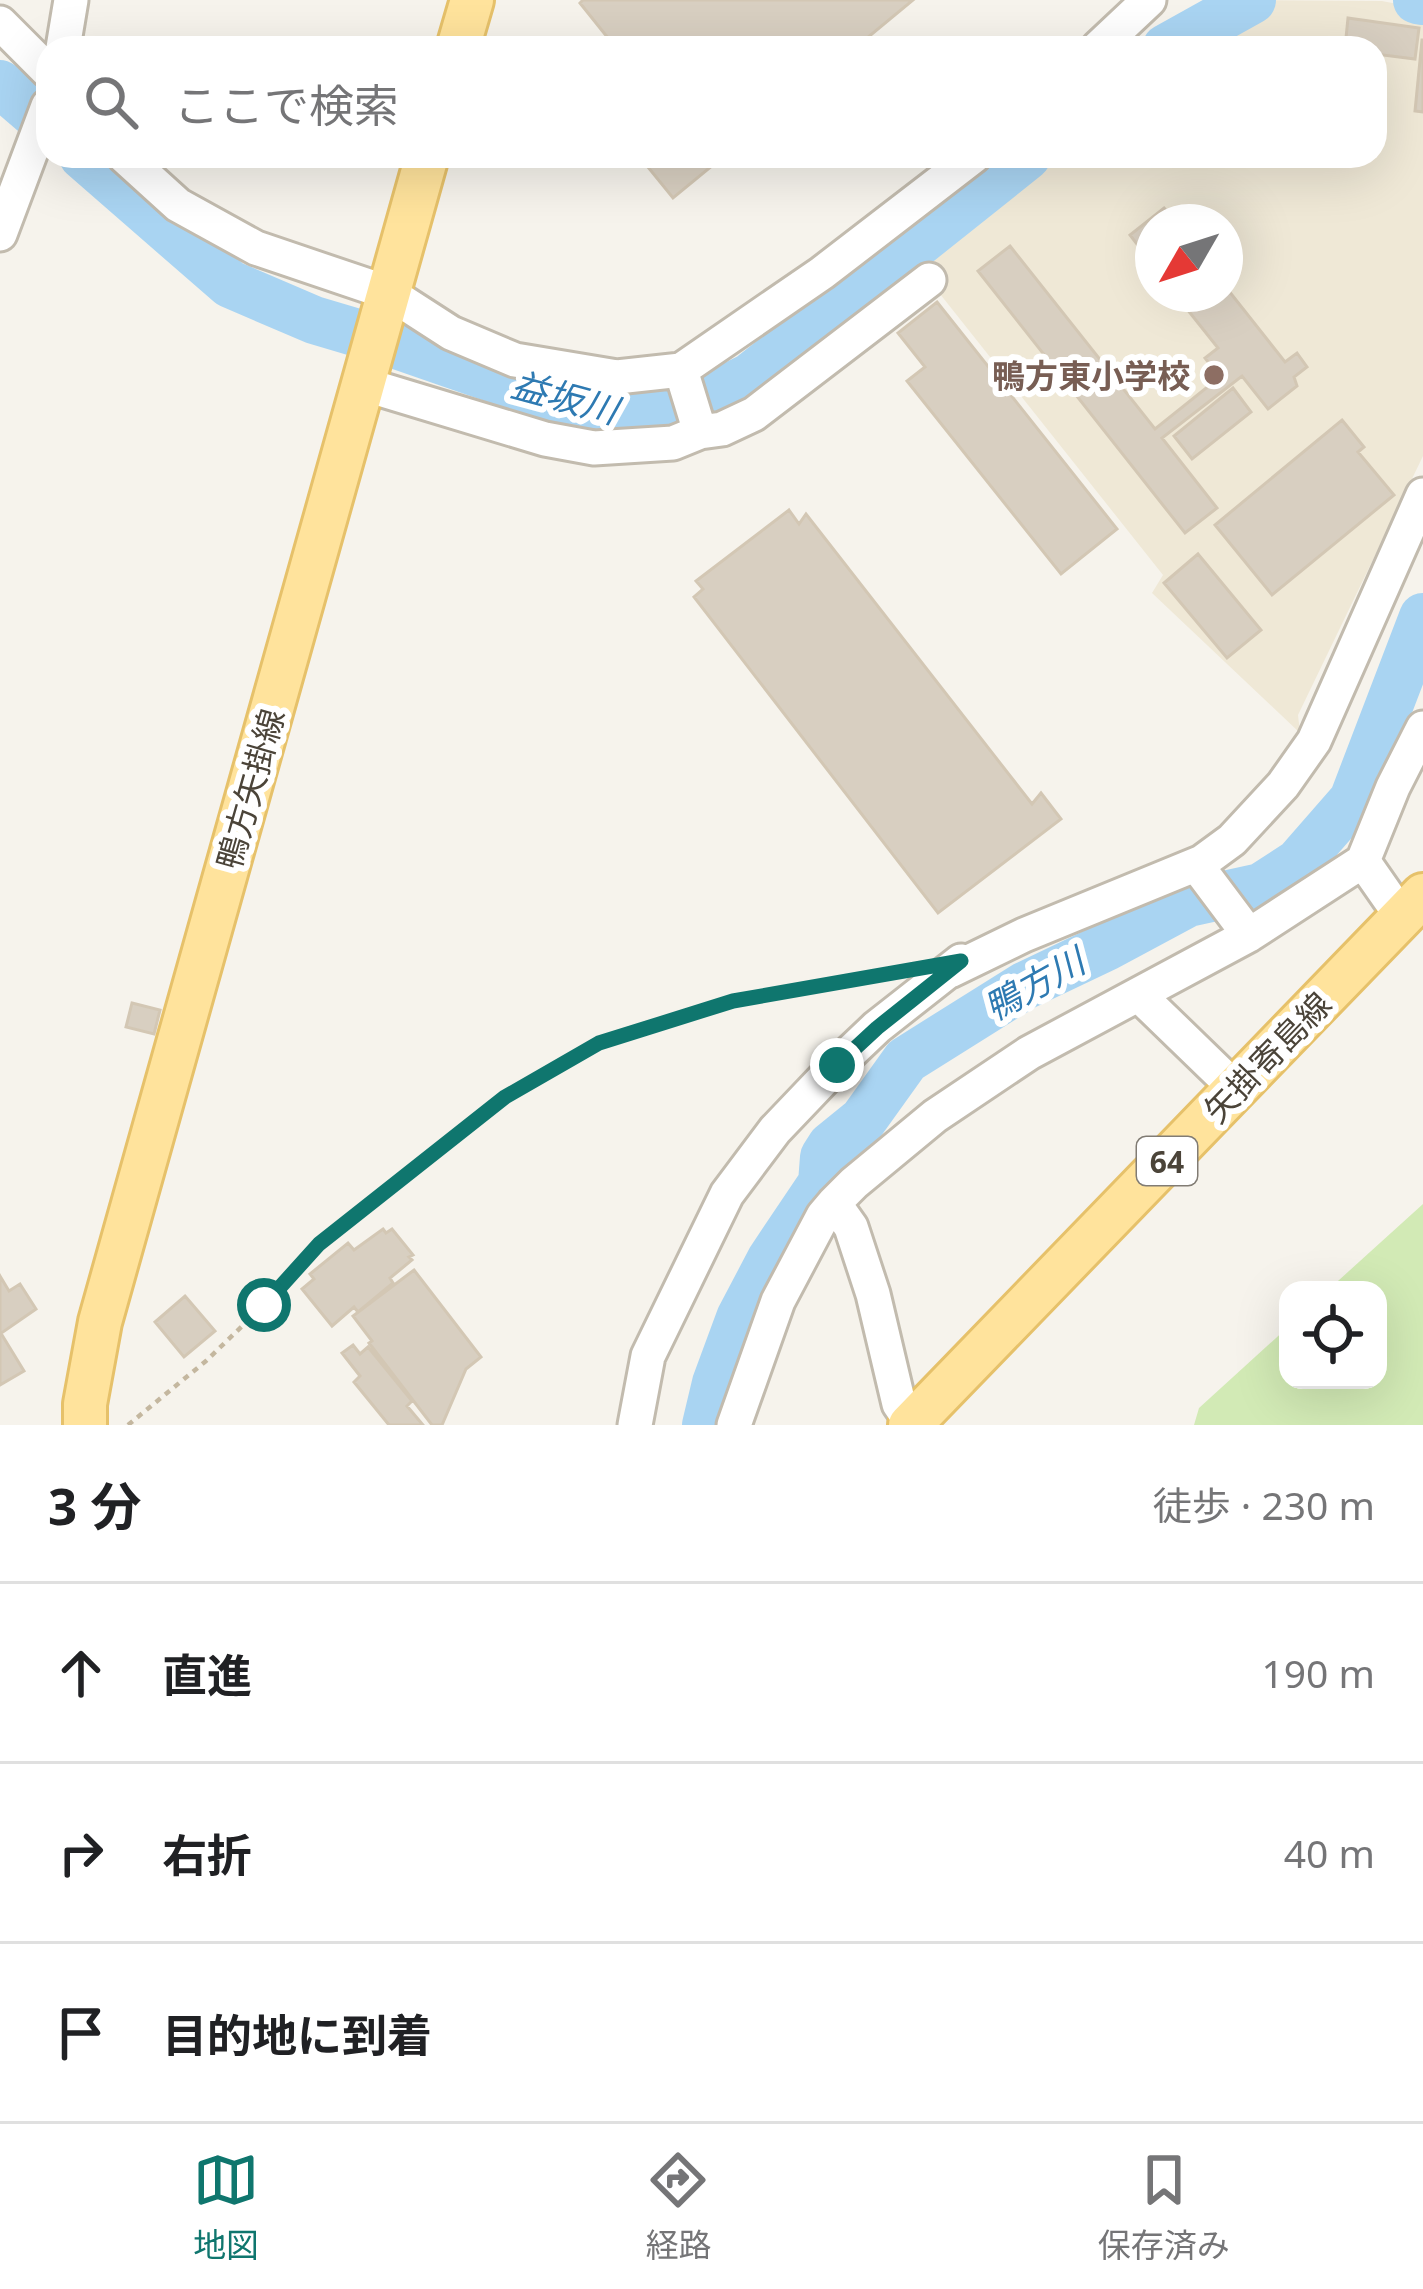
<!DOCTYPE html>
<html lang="ja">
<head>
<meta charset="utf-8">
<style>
  :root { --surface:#fff; --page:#f2f2f2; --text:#202124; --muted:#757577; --line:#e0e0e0; --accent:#0f766e }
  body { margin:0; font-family:"Noto Sans","Noto Sans JP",sans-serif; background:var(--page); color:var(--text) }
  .controls { position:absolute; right:36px; bottom:36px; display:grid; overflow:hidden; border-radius:24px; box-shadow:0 12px 48px #0002 }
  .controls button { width:108px; height:108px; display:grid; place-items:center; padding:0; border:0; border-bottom:3px solid var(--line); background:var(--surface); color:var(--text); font:60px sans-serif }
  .compass { position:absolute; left:1135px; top:204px; width:108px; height:108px; border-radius:50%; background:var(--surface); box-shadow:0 12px 48px #0002; rotate:231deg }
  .stop { position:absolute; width:36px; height:36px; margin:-27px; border:9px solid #0f766e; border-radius:50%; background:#fff }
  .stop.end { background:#0f766e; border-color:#fff; box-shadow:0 3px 12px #0008 }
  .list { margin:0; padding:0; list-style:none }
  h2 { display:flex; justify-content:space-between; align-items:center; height:156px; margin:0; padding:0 48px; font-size:51px }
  h2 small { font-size:39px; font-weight:400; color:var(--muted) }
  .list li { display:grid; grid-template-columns:78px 1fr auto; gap:36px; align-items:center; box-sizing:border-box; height:180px; padding:0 48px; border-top:3px solid var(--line) }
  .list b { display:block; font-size:45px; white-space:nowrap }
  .list em { font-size:39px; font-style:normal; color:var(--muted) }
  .icon { flex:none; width:66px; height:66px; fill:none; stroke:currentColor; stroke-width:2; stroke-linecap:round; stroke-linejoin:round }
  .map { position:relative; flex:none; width:1423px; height:1425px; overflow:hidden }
  .search { position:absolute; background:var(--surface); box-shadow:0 12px 48px #0002; left:36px; right:36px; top:36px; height:132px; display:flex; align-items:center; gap:30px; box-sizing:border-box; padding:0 42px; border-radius:36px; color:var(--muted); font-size:45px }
  .sheet { height:696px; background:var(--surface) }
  nav { display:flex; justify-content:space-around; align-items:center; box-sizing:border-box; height:168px; border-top:3px solid var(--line); background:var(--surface); font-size:33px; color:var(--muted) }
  nav a { display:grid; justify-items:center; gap:6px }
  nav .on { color:var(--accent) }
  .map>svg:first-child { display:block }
  .education { fill:#efe8d6; fill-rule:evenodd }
  .green { fill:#d2eab5 }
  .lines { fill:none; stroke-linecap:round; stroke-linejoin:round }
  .river { stroke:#a9d4f2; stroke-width:48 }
  .building { fill:#d8cfc1; stroke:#d3c7b4; stroke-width:3 }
  .minor-casing { stroke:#c2bbae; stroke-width:39 }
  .major-casing { stroke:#e6c16a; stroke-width:48 }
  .path { stroke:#c4b79f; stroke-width:4.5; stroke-dasharray:6 6; stroke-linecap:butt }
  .minor { stroke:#fff; stroke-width:33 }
  .major { stroke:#ffe39c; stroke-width:42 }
  .route { stroke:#0f766e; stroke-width:15 }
  .education-dot { fill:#8d6e63; stroke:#fff; stroke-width:4.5 }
  .labels { text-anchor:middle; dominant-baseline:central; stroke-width:12; stroke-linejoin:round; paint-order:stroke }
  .shield { fill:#fff; stroke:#817c74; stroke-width:3 }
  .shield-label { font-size:30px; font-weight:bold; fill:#4b4439 }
  .education-label { font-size:33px; font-weight:bold; fill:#785e54; stroke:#fff; text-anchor:end }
  .street-label { font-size:33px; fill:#4b4439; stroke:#fff }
  .water-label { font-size:36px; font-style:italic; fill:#2e7ab2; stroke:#fff }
</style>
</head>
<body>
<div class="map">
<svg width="1423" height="1425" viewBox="0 0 1423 1425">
  <rect width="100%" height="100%" fill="#f6f3ec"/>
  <!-- education -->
  <path class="education" d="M1236,0L1382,1L1423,9V456L1298,715L1300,733L1152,593L1163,575L917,265L1047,156H1375V48H1175ZM1153,222H1225V294H1153Z"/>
  <!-- green -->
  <path class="green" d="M1423,1204V1425H1194L1199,1408L1288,1327V1380H1378V1290H1328Z"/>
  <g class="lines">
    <!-- river -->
    <path class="river" d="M1417,0L1423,1
      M1166,48L1252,0
      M0,84L48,125
      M83,156L230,284L314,320L388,342L572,406L630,416L708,398L750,377L1027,156
      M706,1425L716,1383L740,1318L771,1259L822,1183L824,1157L831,1146L863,1120L906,1060L1024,986L1106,947L1188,903L1261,887L1298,863L1353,800L1423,617"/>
  </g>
  <!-- building -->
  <path class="building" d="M583,0H913L855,48H616L580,3Z
    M1348,18L1419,28L1415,59L1375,54V48H1345Z
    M1422,40H1423V112L1415,111Z
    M639,156H724L673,198Z
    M1164,208L1175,222H1153V265L1130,235Z
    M1010,246L1155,429L1220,377L1205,358L1218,348L1175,294H1225V286L1285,362L1297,353L1307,367L1294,377L1297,386L1268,409L1242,376L1162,438L1217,508L1185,533L978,271Z
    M937,302L1117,529L1061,574L907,381L925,367L898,333Z
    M1233,388L1251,412L1192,459L1174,436Z
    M1342,420L1364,447L1358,452L1394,495L1272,595L1215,525Z
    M789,510L799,524L806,514L1032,804L1041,793L1061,819L938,913L694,597L703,589L696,581Z
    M1198,554L1261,630L1227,658L1164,583Z
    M132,1003L160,1010L154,1034L126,1027Z
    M383,1229L386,1233L392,1229L413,1255L409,1257L412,1260L390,1278L393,1283L358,1312L354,1307L332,1326L302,1289L314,1279L310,1274L348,1243L354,1250Z
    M414,1270L481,1357L466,1369L442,1425H432L369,1343L372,1341L353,1316Z
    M0,1276L9,1291L20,1284L36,1309L0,1334Z
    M185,1296L215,1331L184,1357L155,1322Z
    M2,1335L24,1371L0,1385V1337Z
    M353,1345L360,1354L368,1347L412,1401L407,1406L423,1425H389L354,1382L360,1376L342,1353Z"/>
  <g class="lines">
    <defs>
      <path id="minor" d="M0,23L48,71
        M63,48L71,0
        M1098,48L1149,0
        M124,156L178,205L256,248L389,293L451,333L515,360L617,377L681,370L822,273L974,156
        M0,234L48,106
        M681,370L700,432
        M363,384L545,439L594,448L673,443L700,432L722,429L754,414L929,280
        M1363,861L1402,917
        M1202,862L1204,875L1249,935
        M961,961L950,971L1024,935L1202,862L1232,840L1283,785L1314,741L1423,495
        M1140,996L1236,1089
        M834,1203L851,1227L873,1294L899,1404L912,1423
        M635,1425L648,1356L727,1194L775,1130L837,1065L877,1027L961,961
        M734,1425L778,1301L823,1216L834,1203L854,1183L935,1116L1029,1053L1249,935L1363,861L1393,787L1423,728"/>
      <path id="major" d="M458,48L472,0
        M85,1425V1404L100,1322L427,156
        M910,1425L1423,895"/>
    </defs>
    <!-- minor casing -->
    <use href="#minor" class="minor-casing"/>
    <!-- major casing -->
    <use href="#major" class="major-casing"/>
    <!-- path -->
    <path class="path" d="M128,1425L206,1361L264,1305L319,1244L505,1097L599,1043L733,1001L896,973"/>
    <!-- minor -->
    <use href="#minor" class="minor"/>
    <!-- major -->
    <use href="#major" class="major"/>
  </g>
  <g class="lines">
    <!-- route -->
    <path class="route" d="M264,1305L319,1244L505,1097L599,1043L733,1001L961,961L877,1028L837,1065"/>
  </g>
  <!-- markers -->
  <circle class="education-dot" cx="1214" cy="375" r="12"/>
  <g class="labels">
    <!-- shield labels -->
    <rect class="shield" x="1137" y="1137" width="60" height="48" rx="9"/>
    <g class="shield-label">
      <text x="1167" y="1161">64</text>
    </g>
    <!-- education labels -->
    <g class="education-label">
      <text x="1190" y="375">鴨方東小学校</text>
    </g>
    <!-- street labels -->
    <g class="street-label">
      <text transform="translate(250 789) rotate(-74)">鴨方矢掛線</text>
      <text transform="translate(1267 1057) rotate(-46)">矢掛寄島線</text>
    </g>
    <!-- water labels -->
    <g class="water-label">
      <text transform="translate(565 397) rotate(15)">益坂川</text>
      <text transform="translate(1034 984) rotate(-29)">鴨方川</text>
    </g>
  </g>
</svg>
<div class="controls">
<button><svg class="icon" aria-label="locate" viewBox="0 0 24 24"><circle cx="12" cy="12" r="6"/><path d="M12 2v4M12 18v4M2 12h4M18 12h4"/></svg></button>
</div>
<svg class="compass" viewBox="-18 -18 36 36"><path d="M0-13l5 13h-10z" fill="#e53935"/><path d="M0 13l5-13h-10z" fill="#757577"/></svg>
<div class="stop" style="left:264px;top:1305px"></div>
<div class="stop end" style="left:837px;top:1065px"></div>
<div class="search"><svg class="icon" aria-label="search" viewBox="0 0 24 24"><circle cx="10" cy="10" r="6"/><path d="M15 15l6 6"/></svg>ここで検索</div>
</div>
<section class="sheet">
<h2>3 分<small>徒歩 · 230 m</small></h2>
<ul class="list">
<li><svg class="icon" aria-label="ahead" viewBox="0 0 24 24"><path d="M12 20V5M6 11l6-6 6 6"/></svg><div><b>直進</b></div><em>190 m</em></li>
<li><svg class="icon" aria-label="right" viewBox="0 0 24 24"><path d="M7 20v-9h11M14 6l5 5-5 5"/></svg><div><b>右折</b></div><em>40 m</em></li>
<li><svg class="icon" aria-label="arrive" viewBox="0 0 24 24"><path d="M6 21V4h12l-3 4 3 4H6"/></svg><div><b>目的地に到着</b></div></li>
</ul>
</section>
<nav>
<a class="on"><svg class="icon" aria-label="map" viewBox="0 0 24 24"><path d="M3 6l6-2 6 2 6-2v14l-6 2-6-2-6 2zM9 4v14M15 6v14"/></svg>地図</a>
<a><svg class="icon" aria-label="directions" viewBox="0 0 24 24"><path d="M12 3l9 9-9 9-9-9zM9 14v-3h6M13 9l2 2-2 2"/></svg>経路</a>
<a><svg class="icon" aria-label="saved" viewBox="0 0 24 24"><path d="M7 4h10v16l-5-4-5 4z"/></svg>保存済み</a>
</nav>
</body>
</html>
